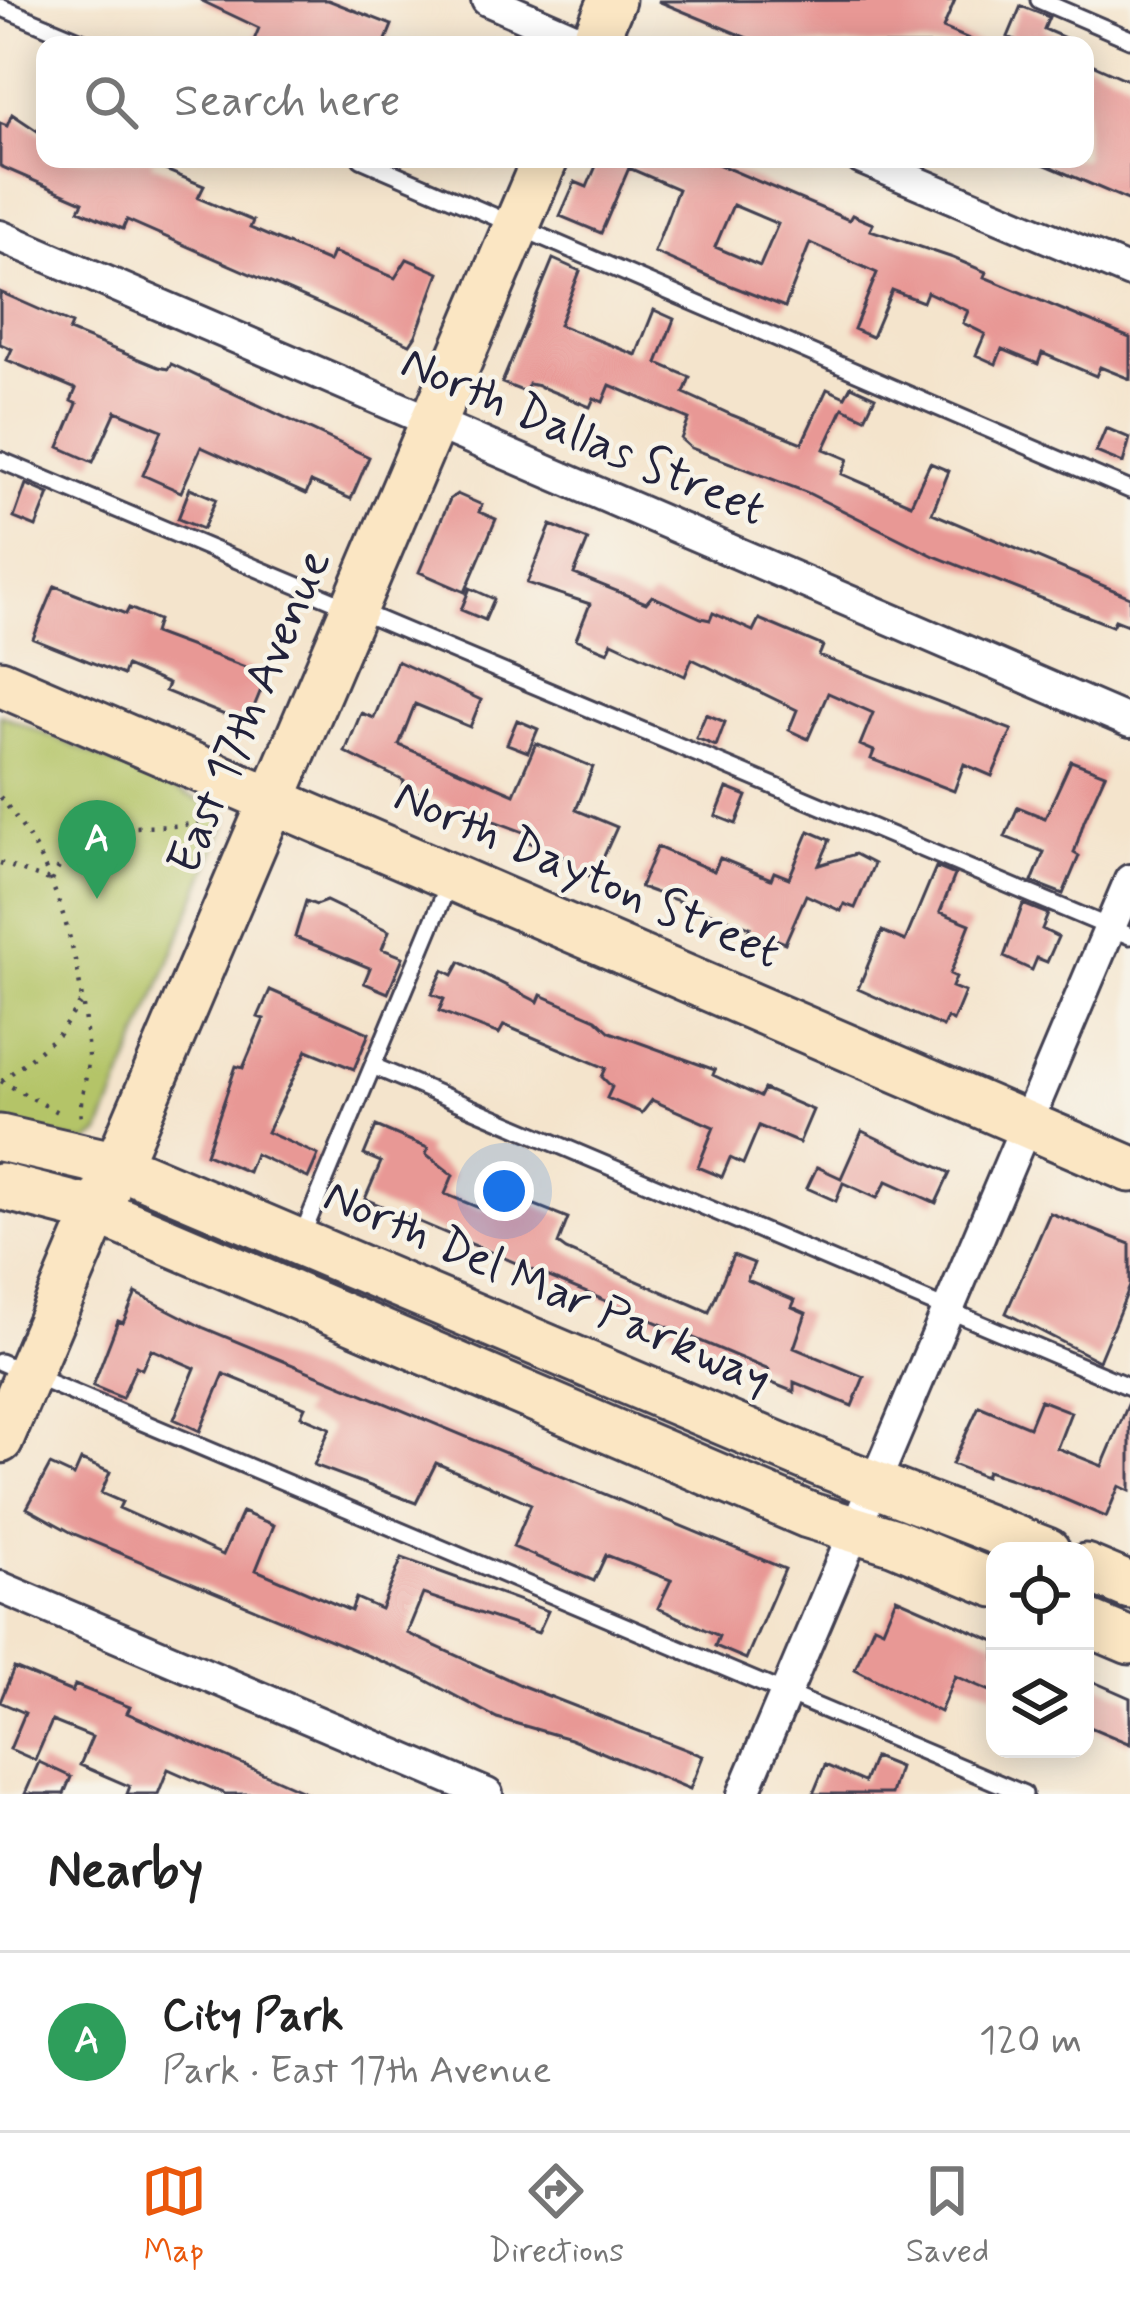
<!DOCTYPE html>
<html lang="en">
<head>
<meta charset="utf-8">
<style>
  :root { --surface:#fff; --page:#f2f2f2; --text:#222; --muted:#767676; --line:#e0e0e0; --accent:#ea580c }
  body { margin:0; font-family:Mynerve,sans-serif; background:var(--page); color:var(--text) }
  .controls { position:absolute; right:36px; bottom:36px; display:grid; overflow:hidden; border-radius:24px; box-shadow:0 6px 30px #0003 }
  .controls button { width:108px; height:108px; display:grid; place-items:center; padding:0; border:0; border-bottom:3px solid var(--line); background:var(--surface); color:var(--text); font:60px sans-serif }
  .you { position:absolute; left:504px; top:1191px; width:42px; height:42px; margin:-30px; border:9px solid #fff; border-radius:50%; background:#1a73e8; box-shadow:0 0 0 18px #1a73e833 }
  .badge { display:grid; place-items:center; width:78px; height:78px; border-radius:50%; background:var(--accent); color:#fff; font-size:39px; font-weight:700 }
  .pin { position:absolute; translate:-50% -99px; filter:drop-shadow(0 3px 6px #0008) }
  .pin::after { content:''; position:absolute; top:63px; width:42px; height:36px; background:inherit; clip-path:polygon(0 0,100% 0,50% 100%) }
  .list { margin:0; padding:0; list-style:none }
  h2 { display:flex; justify-content:space-between; align-items:center; height:156px; margin:0; padding:0 48px; font-size:51px }
  h2 small { font-size:39px; font-weight:400; color:var(--muted) }
  .list li { display:grid; grid-template-columns:78px 1fr auto; gap:36px; align-items:center; box-sizing:border-box; height:180px; padding:0 48px; border-top:3px solid var(--line) }
  .list b { display:block; font-size:45px; white-space:nowrap }
  .list p { margin:0; font-size:39px; white-space:nowrap; color:var(--muted) }
  .list em { font-size:39px; font-style:normal; color:var(--muted) }
  .icon { flex:none; width:66px; height:66px; fill:none; stroke:currentColor; stroke-width:2; stroke-linecap:round; stroke-linejoin:round }
  .map { position:relative; flex:none; width:1130px; height:1794px; overflow:hidden }
  .search { position:absolute; background:var(--surface); box-shadow:0 6px 30px #0003; left:36px; right:36px; top:36px; height:132px; display:flex; align-items:center; gap:30px; box-sizing:border-box; padding:0 42px; border-radius:24px; color:var(--muted); font-size:45px }
  .sheet { height:336px; background:var(--surface) }
  nav { display:flex; justify-content:space-around; align-items:center; box-sizing:border-box; height:168px; border-top:3px solid var(--line); background:var(--surface); font-size:33px; color:var(--muted) }
  nav a { display:grid; justify-items:center; gap:6px }
  nav .on { color:var(--accent) }
  .map>svg:first-child { display:block }
  .green { fill:#b4c467; stroke:#6b7351; stroke-width:3 }
  .building { fill:#e89895; fill-rule:evenodd }
  .lines { fill:none; stroke-linecap:round; stroke-linejoin:round }
  .lane-casing { stroke:#423f51; stroke-width:21 }
  .street-casing { stroke:#423f51; stroke-width:36 }
  .secondary-casing { stroke:#423f51; stroke-width:51 }
  .path { stroke:#423f51; stroke-width:4.5; stroke-dasharray:3 9; stroke-linecap:butt }
  .lane { stroke:#fff; stroke-width:15 }
  .street { stroke:#fff; stroke-width:30 }
  .secondary { stroke:#fbe6c3; stroke-width:45 }
  .labels { text-anchor:middle; dominant-baseline:central; stroke-width:9; stroke-linejoin:round; paint-order:stroke }
  .street-label { font-size:48px; fill:#22223b; stroke:#f7f3e8 }
</style>
</head>
<body>
<div class="map">
<svg width="1130" height="1794" viewBox="0 0 1130 1794">
  <rect width="100%" height="100%" fill="#f7f3e8"/>
  <filter id="ink" filterUnits="userSpaceOnUse"><feTurbulence type="fractalNoise" baseFrequency=".00833" numOctaves="2"/><feDisplacementMap in="SourceGraphic" scale="24" xChannelSelector="R" yChannelSelector="G"/><feConvolveMatrix kernelMatrix="1 2 1 2 8 2 1 2 1" color-interpolation-filters="sRGB"/></filter>
  <filter id="wash" filterUnits="userSpaceOnUse"><feTurbulence type="fractalNoise" baseFrequency=".004" numOctaves="4" result="noise"/><feDisplacementMap in="SourceGraphic" scale="48" xChannelSelector="R" yChannelSelector="G"/><feGaussianBlur stdDeviation="2.7" result="paint"/><feColorMatrix in="noise" values="0 0 0 0 0 0 0 0 0 0 0 0 0 0 0 0 0 1.4 0 .05"/><feComposite in="paint" operator="in"/></filter>
  <g filter="url(#wash)">
    <rect width="100%" height="100%" fill="#f4e4cc"/>
    <!-- green -->
    <path class="green" d="M0,714L224,811L228,818L100,1133L87,1143L0,1129Z"/>
    <g id="blocks">
      <!-- building -->
      <path class="building" d="M200,0H328L392,25L384,45H252L259,28Z
        M955,0L943,28L983,45H764L658,1Z
        M1021,6L1049,17L1044,29L1081,45H1027L1008,37Z
        M1085,61L1130,81V201L1032,159H1085Z
        M12,114L45,136V159H154L151,164L204,186L198,198L253,221L250,228L329,262L333,252L395,278L407,259L439,273L416,335L410,344L127,220L123,229L79,210L83,202L0,166V123L7,126Z
        M599,159H706L849,220L852,215L873,224L870,230L953,258L986,272L984,277L1130,338V379L1100,367L1096,376L1042,353L1038,364L1002,349L996,364L976,355L985,334L963,323L968,311L927,292L923,302L892,290L872,337L854,329L877,273L810,243L785,307L724,283L654,252L678,189L629,168L601,233L560,216L575,182L587,187ZM733,205L778,224L760,266L715,247Z
        M553,259L580,271L559,325L636,355L654,310L674,319L657,363L690,377L684,393L732,415L802,443L827,389L845,397L851,386L875,397L865,418L843,408L824,449L848,459L842,474L911,504L930,463L949,471L932,513L1130,597V626L1115,620L1112,626L934,556L806,492L691,448L681,439L689,419L610,385L603,402L594,398L590,407L539,386L529,384L525,392L502,383Z
        M0,292L72,324L69,331L158,367L168,369L171,364L369,457L351,499L311,482L306,494L201,447L181,492L143,475L162,430L116,411L93,462L59,447L77,404L71,401L76,389L7,360L12,349L0,344Z
        M1106,428L1130,438L1123,463L1096,452Z
        M26,484L49,494L36,527L14,518Z
        M190,488L216,499L203,529L178,519Z
        M457,494L482,505L479,512L496,519L465,592L419,572L450,499Z
        M551,525L588,540L574,574L646,603L652,596L701,618L710,620L713,613L753,631L759,619L823,646L819,656L1012,730L992,776L964,764L954,791L871,759L874,751L860,745L873,713L828,693L808,739L789,730L797,710L692,659L685,676L612,642L608,652L576,639L590,604L527,583Z
        M55,586L126,614L129,608L158,620L154,633L267,675L247,724L165,691L168,684L126,666L123,675L33,639Z
        M470,588L494,599L485,620L461,610Z
        M397,661L481,700L470,727L415,704L399,745L514,794L536,743L593,767L576,810L617,827L594,878L568,867L571,860L526,841L529,834L403,787L404,781L345,752L361,713L374,718Z
        M706,714L725,722L716,746L696,738Z
        M517,720L538,729L528,752L507,744Z
        M1071,761L1105,774L1084,821L1074,853L1079,856L1063,894L1032,882L1044,852L1005,837L1018,807L1045,818Z
        M727,788L747,796L736,824L716,816Z
        M809,831L830,840L819,865L855,854L874,864L855,908L844,904L841,911L806,895L785,943L773,938L770,946L746,936L750,927L640,887L657,847L714,871L720,858L771,879L774,872L789,878Z
        M936,867L955,875L940,912L970,924L950,974L956,977L952,987L965,992L953,1021L947,1018L943,1027L858,989L882,931L905,941Z
        M306,901L316,905L326,901L389,931L382,949L403,957L388,993L364,983L370,968L295,937Z
        M1023,904L1048,914L1042,929L1058,937L1047,962L1037,958L1032,970L1004,957Z
        M460,962L538,1002L541,995L596,1019L610,1032L715,1070L713,1075L760,1097L764,1089L813,1110L799,1143L759,1126L743,1164L730,1158L722,1177L698,1167L714,1127L652,1100L642,1113L607,1098L612,1087L602,1077L606,1068L504,1025L499,1034L439,1011L444,999L432,994L443,970L453,975Z
        M270,990L369,1033L354,1069L307,1050L267,1132L318,1155L308,1178L255,1154L248,1172L206,1154L236,1066L243,1068L264,1019L258,1017Z
        M376,1126L428,1148L426,1154L453,1175L445,1194L484,1210L486,1204L524,1217L530,1203L568,1218L558,1244L566,1250L709,1312L733,1255L754,1263L747,1280L795,1300L792,1307L806,1313L794,1348L864,1377L852,1406L794,1382V1392L767,1381L769,1370L365,1199L381,1162L364,1155Z
        M862,1131L950,1173L936,1203L887,1181L877,1198L843,1183L836,1201L807,1188L817,1167L841,1178Z
        M1050,1213L1130,1244V1286L1099,1361L1006,1313Z
        M136,1293L204,1328L785,1569L746,1659L715,1646L719,1636L658,1608L671,1580L606,1555L594,1581L513,1547L531,1504L516,1497L436,1463L416,1503L314,1465L330,1428L301,1416L305,1407L224,1374L200,1431L174,1419L195,1368L151,1349L142,1369L136,1366L122,1398L93,1386L118,1321L123,1323Z
        M1040,1400L1071,1412L1057,1448L1102,1466L1130,1400V1491L1119,1486L1106,1517L1038,1488L987,1471L985,1477L952,1464L979,1406L1029,1427Z
        M81,1460L110,1472L101,1493L122,1502L119,1508L223,1555L242,1512L274,1525L256,1570L351,1611L356,1598L381,1609L402,1558L548,1611L538,1633L423,1594L407,1633L523,1686L703,1756L690,1789L570,1739L497,1718L420,1677L74,1534L27,1508L50,1465L74,1476Z
        M896,1598L995,1641V1693L955,1676L940,1712L855,1669L874,1625L883,1629Z
        M14,1668L72,1692L75,1685L130,1707L127,1713L310,1794H225L168,1769L158,1794H126L129,1786L80,1765L92,1737L52,1721L35,1760L10,1749L25,1713L0,1702Z
        M1085,1678L1130,1698V1744L1085,1725Z
        M874,1757L899,1767L891,1794H813L825,1765L864,1782Z
        M39,1762L71,1777L64,1794H25Z"/>
    </g>
  </g>
  <g filter="url(#ink)">
    <use href="#blocks" fill-opacity="0" stroke="#423f51" stroke-width="3"/>
    <g class="lines">
      <defs>
        <path id="lane" d="M1039,0L1130,39
          M0,7L91,45
          M361,159L1130,490
          M0,460L1130,936
          M375,1067L1130,1387
          M301,1238L449,883
          M0,1362L1024,1794"/>
        <path id="street" d="M487,0L590,45
          M862,159L1130,272
          M0,236L1130,722
          M0,1587L487,1794
          M743,1794L1130,880"/>
        <path id="secondary" d="M593,45L612,0
          M0,683L1130,1169
          M0,1138L117,1165L825,1465L1047,1551
          M0,1186L97,1211L808,1515L895,1542L995,1584
          M0,1440L545,159
          M1085,1567L1130,1586
          M1085,1622L1130,1641"/>
      </defs>
      <!-- lane casing -->
      <use href="#lane" class="lane-casing"/>
      <!-- street casing -->
      <use href="#street" class="street-casing"/>
      <!-- secondary casing -->
      <use href="#secondary" class="secondary-casing"/>
      <!-- path -->
      <path class="path" d="M0,797C61,870 81,962 88,1055C89,1076 78,1098 81,1119
        M0,863L52,881
        M52,881C89,798 148,843 216,817
        M1,1081L59,1113
        M2,1081L59,1034L83,999"/>
      <!-- lane -->
      <use href="#lane" class="lane"/>
      <!-- street -->
      <use href="#street" class="street"/>
      <!-- secondary -->
      <use href="#secondary" class="secondary"/>
    </g>
  </g>
  <g class="labels">
    <!-- street labels -->
    <g class="street-label">
      <text transform="translate(583 437) rotate(23)">North Dallas Street</text>
      <text transform="translate(250 712) rotate(-67)">East 17th Avenue</text>
      <text transform="translate(587 875) rotate(23)">North Dayton Street</text>
      <text transform="translate(547 1288) rotate(23)">North Del Mar Parkway</text>
    </g>
  </g>
</svg>
<div class="controls">
<button><svg class="icon" aria-label="locate" viewBox="0 0 24 24"><circle cx="12" cy="12" r="6"/><path d="M12 2v4M12 18v4M2 12h4M18 12h4"/></svg></button>
<button><svg class="icon" aria-label="layers" viewBox="0 0 24 24"><path d="M12 4l9 5-9 5-9-5zM3 14l9 5 9-5"/></svg></button>
</div>
<div class="you"></div>
<div class="pin badge" style="left:97px;top:899px;background:#2e9e5b">A</div>
<div class="search"><svg class="icon" aria-label="search" viewBox="0 0 24 24"><circle cx="10" cy="10" r="6"/><path d="M15 15l6 6"/></svg>Search here</div>
</div>
<section class="sheet">
<h2>Nearby<small></small></h2>
<ul class="list">
<li><span class="badge" style="background:#2e9e5b">A</span><div><b>City Park</b><p>Park · East 17th Avenue</p></div><em>120 m</em></li>
</ul>
</section>
<nav>
<a class="on"><svg class="icon" aria-label="map" viewBox="0 0 24 24"><path d="M3 6l6-2 6 2 6-2v14l-6 2-6-2-6 2zM9 4v14M15 6v14"/></svg>Map</a>
<a><svg class="icon" aria-label="directions" viewBox="0 0 24 24"><path d="M12 3l9 9-9 9-9-9zM9 14v-3h6M13 9l2 2-2 2"/></svg>Directions</a>
<a><svg class="icon" aria-label="saved" viewBox="0 0 24 24"><path d="M7 4h10v16l-5-4-5 4z"/></svg>Saved</a>
</nav>
</body>
</html>
